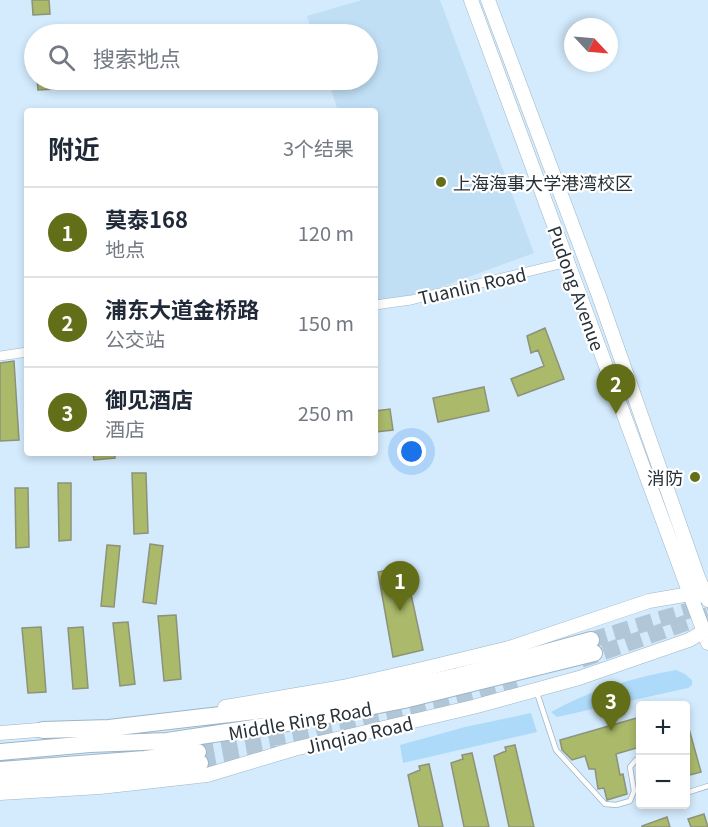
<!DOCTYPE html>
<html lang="zh">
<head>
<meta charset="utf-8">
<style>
  :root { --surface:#fff; --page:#f2f2f3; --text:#1f2937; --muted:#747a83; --line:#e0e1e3; --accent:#626f18 }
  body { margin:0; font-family:Georgia,"Noto Sans SC",serif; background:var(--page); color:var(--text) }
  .controls { position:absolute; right:18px; bottom:18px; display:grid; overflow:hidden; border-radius:6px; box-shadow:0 3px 9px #0003 }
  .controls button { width:54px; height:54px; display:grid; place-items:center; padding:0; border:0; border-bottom:2px solid var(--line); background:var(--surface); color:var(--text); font:30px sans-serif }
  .compass { position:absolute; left:564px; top:18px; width:54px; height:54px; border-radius:50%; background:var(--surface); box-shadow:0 3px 9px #0003; rotate:116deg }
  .you { position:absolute; left:412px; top:452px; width:21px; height:21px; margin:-15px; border:4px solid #fff; border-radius:50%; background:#1a73e8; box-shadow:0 0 0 9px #1a73e833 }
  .badge { display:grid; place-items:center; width:39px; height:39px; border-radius:50%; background:var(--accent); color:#fff; font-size:20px; font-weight:700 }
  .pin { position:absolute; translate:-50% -50px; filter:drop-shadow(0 2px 3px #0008) }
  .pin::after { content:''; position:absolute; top:32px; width:21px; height:18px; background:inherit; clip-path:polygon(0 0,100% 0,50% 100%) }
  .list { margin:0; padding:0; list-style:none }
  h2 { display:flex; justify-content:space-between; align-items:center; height:78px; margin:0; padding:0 24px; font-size:26px }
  h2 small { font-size:20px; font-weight:400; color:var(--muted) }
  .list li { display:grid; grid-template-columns:39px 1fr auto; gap:18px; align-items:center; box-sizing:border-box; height:90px; padding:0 24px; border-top:2px solid var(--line) }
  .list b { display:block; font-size:22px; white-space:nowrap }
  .list p { margin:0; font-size:20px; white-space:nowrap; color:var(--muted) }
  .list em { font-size:20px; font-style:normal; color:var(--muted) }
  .icon { flex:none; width:33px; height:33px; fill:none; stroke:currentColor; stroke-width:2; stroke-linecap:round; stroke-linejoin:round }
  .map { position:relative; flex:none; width:708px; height:827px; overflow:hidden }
  .search { position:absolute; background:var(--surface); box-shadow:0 3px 9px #0003; left:24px; top:24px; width:354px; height:66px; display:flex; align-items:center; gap:15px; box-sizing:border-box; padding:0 21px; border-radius:33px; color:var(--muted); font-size:22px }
  .panel { position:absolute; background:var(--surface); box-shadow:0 3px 9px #0003; left:24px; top:108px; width:354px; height:348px; border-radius:6px }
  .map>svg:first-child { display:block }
  .built { fill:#c0def4 }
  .green { fill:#aedaf9 }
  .building { fill:#aab96a; stroke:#8d927a; stroke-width:1.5 }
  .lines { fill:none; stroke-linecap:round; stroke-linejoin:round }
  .highway-tunnel { stroke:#b1c6d6; stroke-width:16; stroke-dasharray:16 8; stroke-linecap:butt }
  .lane-casing { stroke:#9eb5c5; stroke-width:6 }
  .street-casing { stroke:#9eb5c5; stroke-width:10 }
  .primary-casing { stroke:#9eb5c5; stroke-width:15 }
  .highway-casing { stroke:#9eb5c5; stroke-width:18 }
  .lane { stroke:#fff; stroke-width:4.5 }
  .street { stroke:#fff; stroke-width:9 }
  .primary { stroke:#fff; stroke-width:14 }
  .highway { stroke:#fff; stroke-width:16 }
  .poi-dot { fill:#626f18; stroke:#fff; stroke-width:2 }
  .labels { text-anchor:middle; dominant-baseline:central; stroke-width:4.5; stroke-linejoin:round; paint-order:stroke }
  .poi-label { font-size:18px; fill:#283138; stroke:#fff; text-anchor:start }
  .street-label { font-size:18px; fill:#283138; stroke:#fff }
</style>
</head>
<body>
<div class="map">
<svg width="708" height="827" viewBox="0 0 708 827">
  <rect width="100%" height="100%" fill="#d3ebfd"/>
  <!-- built -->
  <path class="built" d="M362,0H440L534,253L425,293L375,301V111H338L328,80H368V34H313L307,16Z"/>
  <!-- green -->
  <path class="green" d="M676,670L685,674L692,680V685L688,688L557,717L551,712C588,691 635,677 676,670Z
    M531,713L537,732L403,763L400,745L465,727Z"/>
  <!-- building -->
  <path class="building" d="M32,0H49L50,14L33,15Z
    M37,80H54L55,89L38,90Z
    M545,328L564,379L518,396L511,379L544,366L538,350L531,353L527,336Z
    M14,361L19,440L0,441V363Z
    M484,387L489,411L438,422L433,398Z
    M390,409L393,430L376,432L375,411Z
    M93,453H115V458L94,460Z
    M132,473H146L148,533L134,534Z
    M58,483H71V540L59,541Z
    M15,488H28L29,547L16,548Z
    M150,544L163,546L156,604L143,602Z
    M107,545L120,546L114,607L101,606Z
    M405,566L423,650L393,657L378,572Z
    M176,615L181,679L164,681L158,616Z
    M128,622L135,684L120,686L113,623Z
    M41,627L46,692L28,693L22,628Z
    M83,627L88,688L73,689L68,628Z
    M640,717V747L616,754L620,775L623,774L627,794L607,800L604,788L598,789L595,769H589L585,756L572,760L562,750L560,740Z
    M688,725L701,772L686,776V726Z
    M515,745L534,827H509L494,756L506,751L505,747Z
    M472,753L489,827H464L451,763L463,759L462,755Z
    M429,764L443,827H419L408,775L420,770L419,766Z
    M704,814L708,827H691L688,819Z
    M667,817L670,827H642V826Z"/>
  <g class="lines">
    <!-- highway-tunnel -->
    <path class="highway-tunnel" d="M591,640L707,605
      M581,660L708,615
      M198,752C305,733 412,711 516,680
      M200,763L276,749"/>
    <defs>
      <path id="lane" d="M537,693L556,750L605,804L616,805L630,801L634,791L630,767L636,760L640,759
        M686,793L708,786"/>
      <path id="street" d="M375,305L411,300L568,262
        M0,356L27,352"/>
      <path id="primary" d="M471,0L708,643
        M488,0L599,296L698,577L708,600
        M225,707L343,687L418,670L509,648L649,601L690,594L706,596
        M0,733L51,729
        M0,793L100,787L207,775L294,749L473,707L579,678L689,640L708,629"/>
      <path id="highway" d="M297,710L458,676L591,640
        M43,730L109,728L307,705
        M0,752L90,744L167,741L287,723L404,700L594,653
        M0,770L145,759L198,752
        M0,782L110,774L200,763"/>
    </defs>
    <!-- lane casing -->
    <use href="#lane" class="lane-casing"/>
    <!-- street casing -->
    <use href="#street" class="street-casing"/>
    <!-- primary casing -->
    <use href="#primary" class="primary-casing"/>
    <!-- highway casing -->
    <use href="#highway" class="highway-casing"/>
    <!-- lane -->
    <use href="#lane" class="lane"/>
    <!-- street -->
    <use href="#street" class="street"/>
    <!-- primary -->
    <use href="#primary" class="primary"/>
    <!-- highway -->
    <use href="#highway" class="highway"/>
  </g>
  <!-- markers -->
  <g class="poi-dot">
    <circle cx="441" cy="182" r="6"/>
    <circle cx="695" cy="477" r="6"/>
  </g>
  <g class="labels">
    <!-- poi labels -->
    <g class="poi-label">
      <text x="453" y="182">上海海事大学港湾校区</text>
      <text x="683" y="477" text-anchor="end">消防</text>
    </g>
    <!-- street labels -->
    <g class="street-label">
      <text transform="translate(472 285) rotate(-13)">Tuanlin Road</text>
      <text transform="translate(577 288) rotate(70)">Pudong Avenue</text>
      <text transform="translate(300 720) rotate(-10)">Middle Ring Road</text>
      <text transform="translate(359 734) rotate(-13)">Jinqiao Road</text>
    </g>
  </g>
</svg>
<div class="controls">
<button>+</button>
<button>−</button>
</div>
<svg class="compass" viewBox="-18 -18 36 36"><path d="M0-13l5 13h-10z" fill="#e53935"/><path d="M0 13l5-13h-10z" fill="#747a83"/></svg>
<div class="you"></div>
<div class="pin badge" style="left:400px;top:611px">1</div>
<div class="pin badge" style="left:616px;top:414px">2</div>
<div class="pin badge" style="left:611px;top:731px">3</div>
<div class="search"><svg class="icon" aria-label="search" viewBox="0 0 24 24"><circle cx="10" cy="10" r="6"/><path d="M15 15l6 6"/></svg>搜索地点</div>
<section class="panel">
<h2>附近<small>3个结果</small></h2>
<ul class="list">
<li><span class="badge">1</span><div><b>莫泰168</b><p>地点</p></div><em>120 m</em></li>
<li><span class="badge">2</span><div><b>浦东大道金桥路</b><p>公交站</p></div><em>150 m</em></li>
<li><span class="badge">3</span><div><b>御见酒店</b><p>酒店</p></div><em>250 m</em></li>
</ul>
</section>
</div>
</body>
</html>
